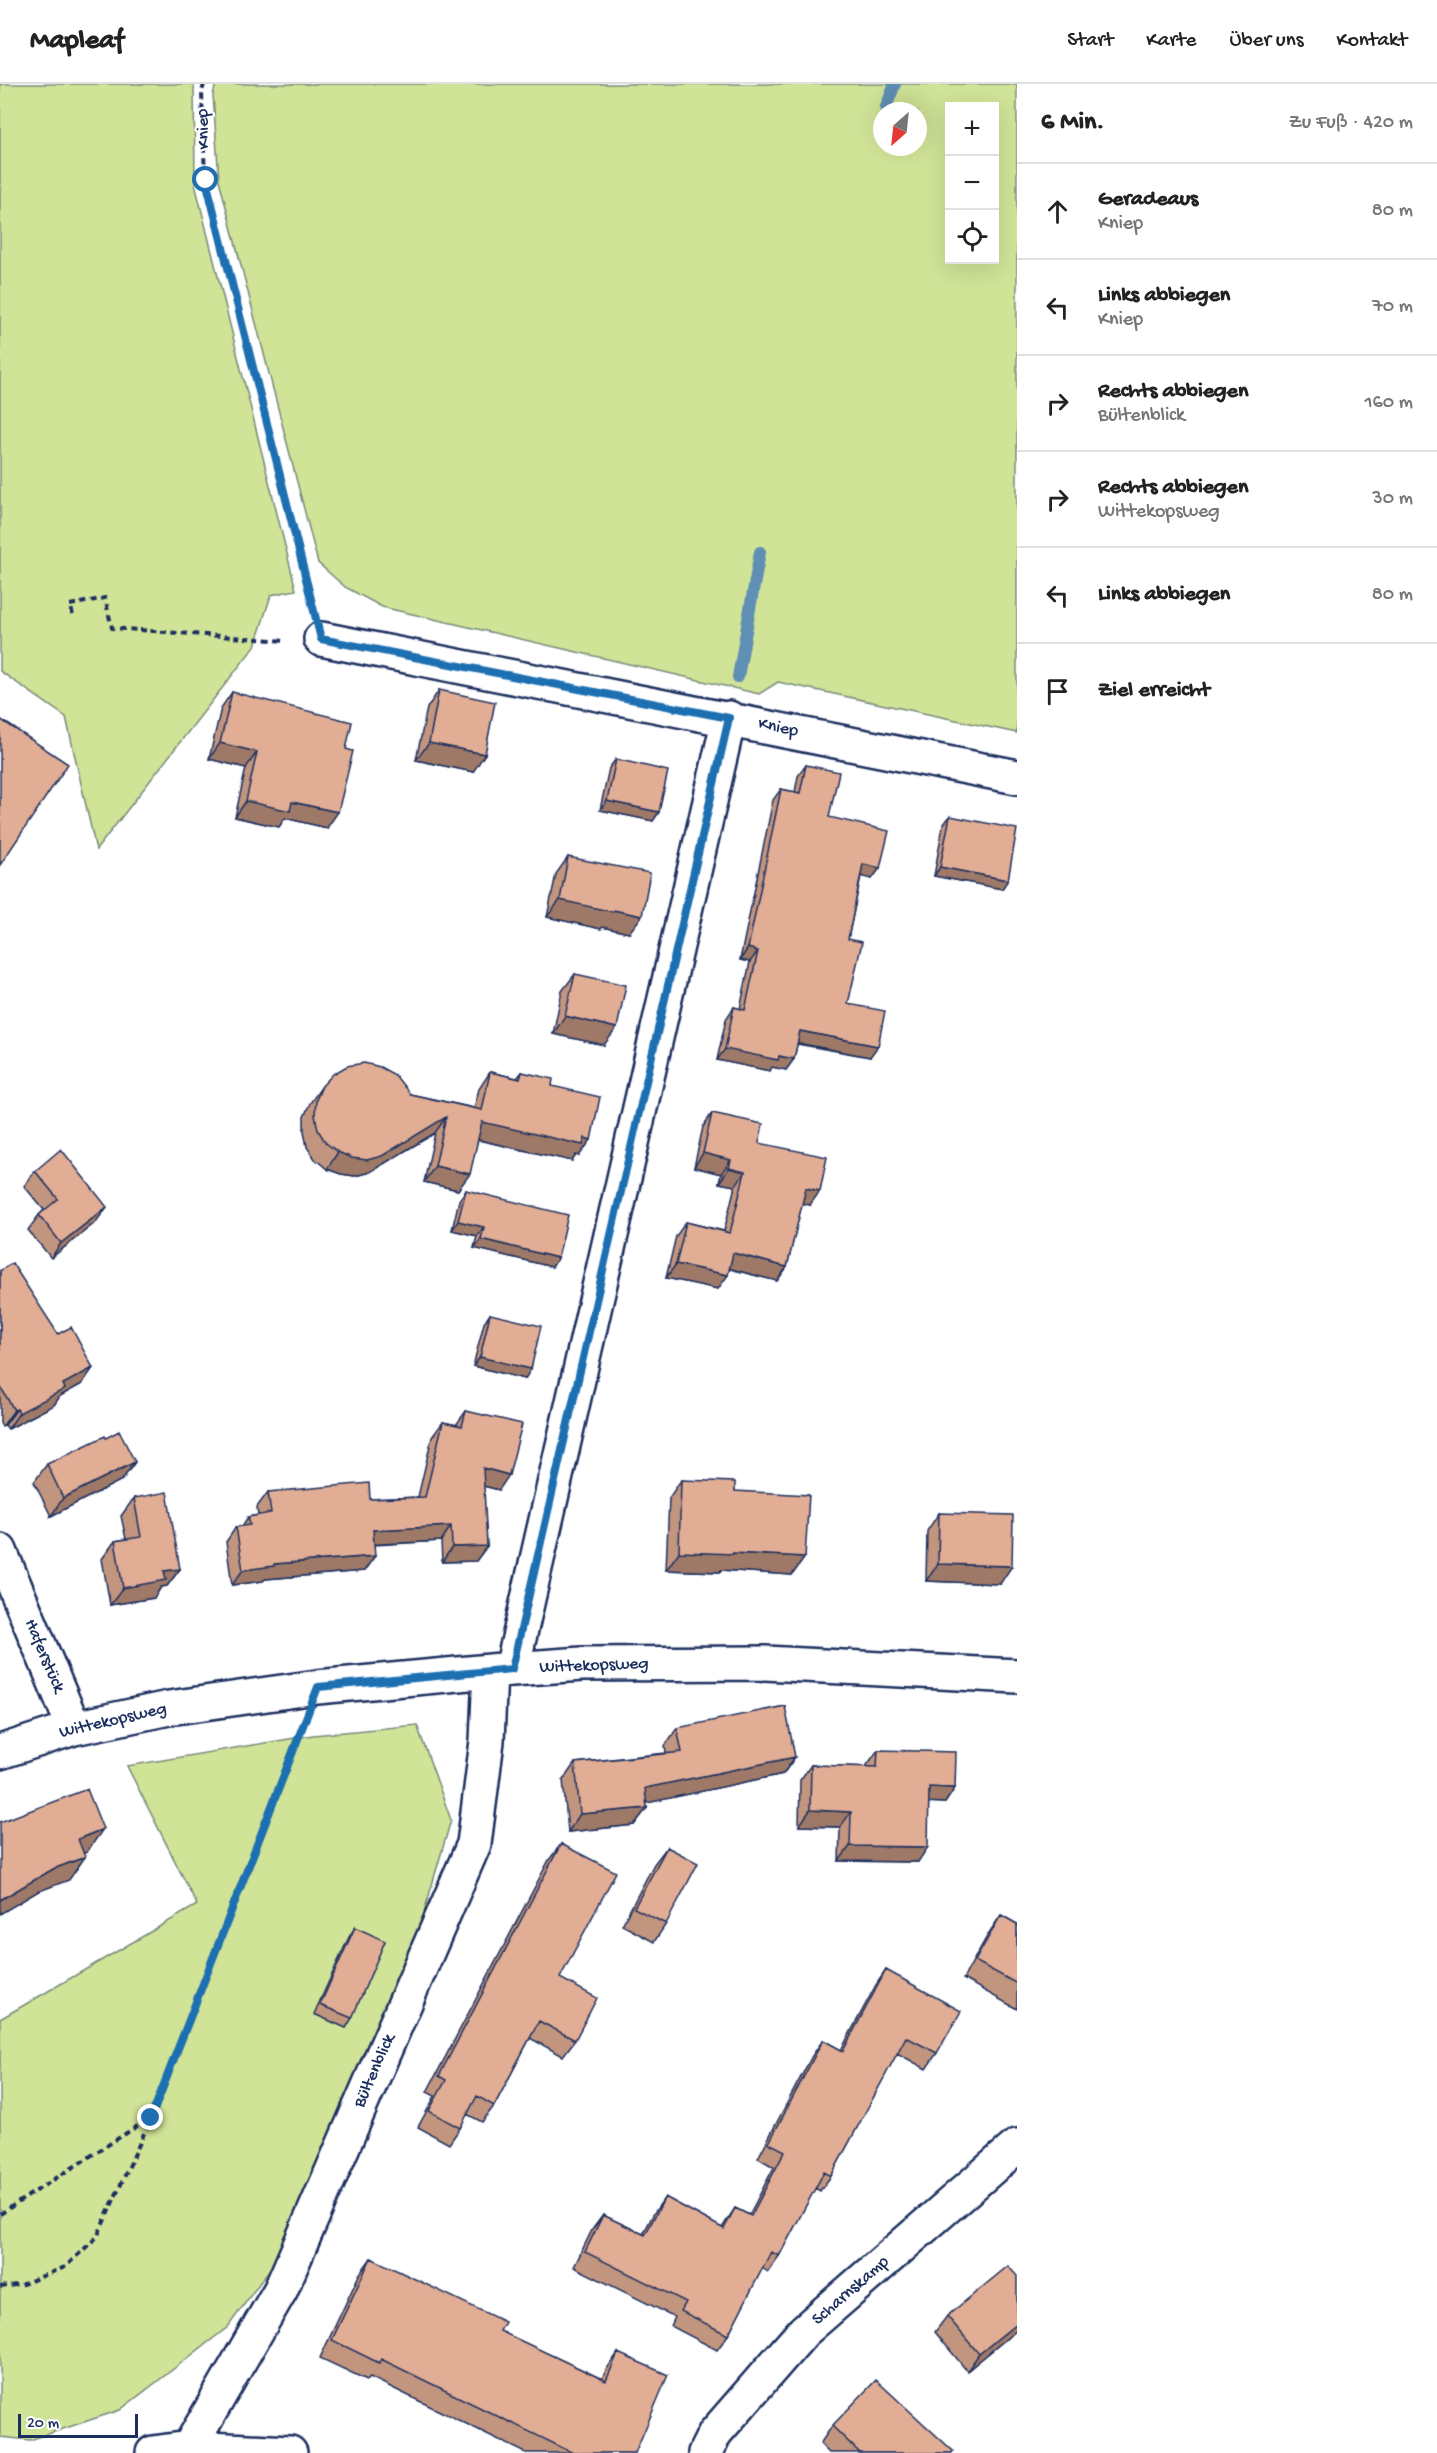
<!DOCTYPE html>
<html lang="de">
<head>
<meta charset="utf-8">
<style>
  :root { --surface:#fff; --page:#f2f2f2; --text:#222; --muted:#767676; --line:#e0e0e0 }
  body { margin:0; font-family:"Gochi Hand",sans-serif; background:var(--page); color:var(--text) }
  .controls { position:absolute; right:18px; top:18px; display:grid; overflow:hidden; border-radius:0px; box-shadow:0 6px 24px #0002 }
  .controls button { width:54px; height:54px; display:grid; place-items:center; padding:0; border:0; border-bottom:2px solid var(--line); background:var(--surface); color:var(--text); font:30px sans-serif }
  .compass { position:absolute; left:873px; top:18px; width:54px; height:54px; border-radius:50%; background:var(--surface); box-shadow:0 6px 24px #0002; rotate:207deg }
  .scale { position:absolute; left:18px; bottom:15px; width:120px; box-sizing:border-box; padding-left:6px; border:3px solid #1b2f5e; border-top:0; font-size:16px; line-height:21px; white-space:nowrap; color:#1b2f5e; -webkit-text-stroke:4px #fff; paint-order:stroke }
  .stop { position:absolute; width:18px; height:18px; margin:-14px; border:4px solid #1f6fb2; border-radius:50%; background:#fff }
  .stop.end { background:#1f6fb2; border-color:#fff; box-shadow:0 2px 6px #0008 }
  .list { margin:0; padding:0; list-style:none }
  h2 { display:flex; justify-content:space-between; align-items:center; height:78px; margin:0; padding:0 24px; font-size:26px }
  h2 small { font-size:20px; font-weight:400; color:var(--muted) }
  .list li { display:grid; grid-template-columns:39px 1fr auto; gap:18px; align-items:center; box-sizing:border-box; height:96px; padding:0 24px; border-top:2px solid var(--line) }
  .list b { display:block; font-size:22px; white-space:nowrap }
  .list p { margin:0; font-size:20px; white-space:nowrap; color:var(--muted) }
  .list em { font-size:20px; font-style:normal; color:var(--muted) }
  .icon { flex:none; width:33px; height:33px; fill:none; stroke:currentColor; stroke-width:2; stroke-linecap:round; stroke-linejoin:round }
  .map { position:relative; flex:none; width:1017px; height:2369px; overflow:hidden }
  header { display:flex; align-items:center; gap:36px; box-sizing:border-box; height:84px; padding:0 30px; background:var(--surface); border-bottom:2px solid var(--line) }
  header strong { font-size:28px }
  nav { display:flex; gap:33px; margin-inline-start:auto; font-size:21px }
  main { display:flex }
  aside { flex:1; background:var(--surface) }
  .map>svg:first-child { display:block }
  .green { fill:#d0e397; stroke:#76897a; stroke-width:1.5; fill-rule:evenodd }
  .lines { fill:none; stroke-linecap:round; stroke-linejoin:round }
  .stream { stroke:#5f8fb4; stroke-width:12 }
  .minor-casing { stroke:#1b2f5e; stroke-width:38 }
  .path { stroke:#1b2f5e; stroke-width:4; stroke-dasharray:6 4.5; stroke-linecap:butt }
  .minor { stroke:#fff; stroke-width:33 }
  .wall { fill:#c2957f; stroke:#1b2f5e; stroke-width:1.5 }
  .shaded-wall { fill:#9e7968; stroke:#1b2f5e; stroke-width:1.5 }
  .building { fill:#e1ad94; stroke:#1b2f5e; stroke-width:1.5 }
  .route { stroke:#1f6fb2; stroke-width:8 }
  .labels { text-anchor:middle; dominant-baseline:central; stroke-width:4.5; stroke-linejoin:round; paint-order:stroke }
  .street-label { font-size:18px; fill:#1b2f5e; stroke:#fff }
</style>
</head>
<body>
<header>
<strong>Mapleaf</strong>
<nav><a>Start</a><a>Karte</a><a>Über uns</a><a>Kontakt</a></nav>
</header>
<main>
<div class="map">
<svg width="1017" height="2369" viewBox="0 0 1017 2369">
  <rect width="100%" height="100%" fill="#fff"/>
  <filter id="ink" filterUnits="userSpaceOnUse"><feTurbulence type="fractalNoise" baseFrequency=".0167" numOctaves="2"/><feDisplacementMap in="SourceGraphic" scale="12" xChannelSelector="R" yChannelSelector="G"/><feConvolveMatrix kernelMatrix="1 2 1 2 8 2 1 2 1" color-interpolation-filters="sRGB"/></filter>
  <g filter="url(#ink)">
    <!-- green -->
    <path class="green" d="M0,0H194L195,100L296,506L271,511L255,562L96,766L66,633L0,587Z
      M216,0H1017V649L778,598L759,610L382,523L345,503L318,479L219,96L213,11ZM950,22H994V176H950ZM882,27H918V63H882Z
      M417,1641L451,1736L415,1859L274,2179L228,2243L120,2326L30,2356L0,2353V1935L197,1821L127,1682L313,1651Z"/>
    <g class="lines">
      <!-- stream -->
      <path class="stream" d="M886,23L895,0
        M738,593L760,468"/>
      <defs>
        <path id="minor" d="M321,555L1017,693
          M0,1467L74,1644
          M512,1585L729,634
          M0,1668L74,1644L169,1624L317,1603L512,1585L582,1580L765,1579L1017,1592
          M189,2364L281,2205L474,1760L487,1657L490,1587
          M153,2369L189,2364L290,2369
          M705,2369L715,2349L804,2247L1017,2062"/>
      </defs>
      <!-- minor casing -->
      <use href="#minor" class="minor-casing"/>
      <!-- path -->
      <path class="path" d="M204,0L202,8L205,96L312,519
        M73,531L70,521L105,514L112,544L286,557
        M0,2130L150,2034
        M0,2203L23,2200L65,2183L97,2153L151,2034L302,1643"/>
      <!-- minor -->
      <use href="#minor" class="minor"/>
    </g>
    <!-- wall -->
    <path class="wall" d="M439,606L473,688L416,676L427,624Z
      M232,608L327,744L285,734L279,743L235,733L246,684L209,675L221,624Z
      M616,675L659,728L653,737L600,726L609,684Z
      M806,681L829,733L880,784L872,795L861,792L848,855V920L870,973L797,960L794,975L786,986L772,983L770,987L717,976L726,935L734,923L740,925L750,878L740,876L773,716L781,705L795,708L798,692Z
      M950,732L1002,805L934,792L943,741Z
      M568,773L629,849L602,843L601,845L547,833L556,790Z
      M575,890L604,961L553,950L562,907Z
      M490,988L517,994L522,988L552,1002L579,1072L576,1071L572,1077L478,1056L458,1106L424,1098L435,1049L370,1088L355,1092L341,1090L327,1085L315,1075L307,1063L304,1047V1033L310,1019L322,1002L410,1010L474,1024L479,1005Z
      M712,1029L759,1059L810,1121L802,1119L787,1183L777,1197L730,1185L718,1205L666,1194L676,1152L686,1138L724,1147L735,1102L719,1099L721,1090L694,1083L703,1043Z
      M35,1087L96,1138L51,1174L28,1146L39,1131L44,1126L24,1102Z
      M466,1106L558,1174L552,1183L474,1164L477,1152L452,1146L459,1116Z
      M0,1187L82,1300L60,1312L54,1321L8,1345L5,1341L2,1343L0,1339Z
      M490,1230L525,1295L473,1282L484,1239Z
      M466,1327L499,1406L483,1402L487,1462L476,1477L442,1478L441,1457L374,1461L364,1487L265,1495L263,1497L232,1501L226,1458L236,1443L242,1442L248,1433L258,1431L257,1423L268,1408L370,1415L418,1413L432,1353L443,1338L456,1341Z
      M106,1354L135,1378L122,1396L51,1432L34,1398L47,1380Z
      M681,1396L735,1407L805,1473L792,1491L721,1486L720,1488L666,1486L669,1414Z
      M134,1414L180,1485L167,1502L161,1503L154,1514L110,1521L102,1475L115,1457L126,1455L121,1432Z
      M939,1429L1000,1500L926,1497L927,1447Z
      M677,1644L795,1673L783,1690L646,1719L647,1724L634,1741L568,1748L563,1696L575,1679L666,1669L665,1662Z
      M878,1666L955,1704L945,1719L929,1718L918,1778L839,1777L840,1743L799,1742L800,1696L811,1681L867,1683V1681Z
      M561,1760L560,1894L575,1956L563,1972L530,1954L494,2022L482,2038L467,2030L460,2044L449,2060L418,2043L435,2012L427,2008L549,1776Z
      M667,1763L666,1840L654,1858L622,1841L654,1780Z
      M1001,1831L1017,1840V1925L963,1895L989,1849Z
      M355,1843L352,1934L346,1944L314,1930L349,1853Z
      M886,1886L937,1969L926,1985L897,1969L831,2092L820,2107L815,2104L779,2172L768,2188L762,2184L728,2251L717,2266L671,2242L675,2233L574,2183L592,2146L603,2131L643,2150L654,2129L665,2113L722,2144L735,2124L749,2131L774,2083L758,2074L812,1972L823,1956L841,1966L876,1901Z
      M371,2174L500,2247L602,2295L606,2286L618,2269L635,2369H526L370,2293L367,2296L320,2274L359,2191Z
      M947,2232L1017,2246L967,2287L935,2248Z
      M832,2342L952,2369H829L820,2360Z"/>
    <!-- shaded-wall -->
    <path class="shaded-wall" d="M220,659L257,668L246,684L209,675Z
      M429,659L485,670L473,688L416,676Z
      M246,717L292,718L338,728L327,744L285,734L279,743L235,733Z
      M607,717L659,728L653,737L600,726Z
      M863,780L880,784L872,795L855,791Z
      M940,783L1008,796L1002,805L934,792Z
      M560,816L614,826L642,832L629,849L602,843L601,845L547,833Z
      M748,864L758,867L750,878L740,876Z
      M565,932L617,944L604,961L553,950Z
      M800,947L878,962L870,973L792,958Z
      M725,965L779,972L794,975L786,986L772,983L770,987L717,976Z
      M446,1033L435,1049L370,1088L355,1092L341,1090L327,1085L338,1068Z
      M482,1038L585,1054L591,1056L579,1072L576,1071L572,1077L470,1054Z
      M703,1069L731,1076L721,1090L694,1083Z
      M435,1082L470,1090L458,1106L424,1098Z
      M729,1084L745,1088L735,1102L719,1099Z
      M806,1104L820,1107L810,1121L796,1118Z
      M107,1123L96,1138L51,1174L61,1159Z
      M458,1137L484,1143L477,1152L452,1146Z
      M481,1155L558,1174L552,1183L474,1164Z
      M733,1169L787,1183L777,1197L724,1183Z
      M676,1180L728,1191L718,1205L666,1194Z
      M480,1273L531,1285L525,1295L473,1282Z
      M93,1284L82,1300L60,1312L54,1321L8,1345L19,1329L63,1300Z
      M17,1325L5,1341L2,1343L14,1326Z
      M135,1378L122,1396L51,1432L63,1414Z
      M483,1384L509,1391L499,1406L472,1399Z
      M451,1442L441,1457L362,1461L373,1446Z
      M487,1462L476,1477L442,1478L452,1463Z
      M679,1468L733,1469L805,1473L792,1491L721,1486L720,1488L666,1486Z
      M375,1472L364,1487L265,1495L263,1497L232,1501L243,1486L274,1480Z
      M938,1480L1012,1482L1000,1500L926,1497Z
      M180,1485L167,1502L161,1503L154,1514L110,1521L123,1504L164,1487Z
      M795,1673L783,1690L633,1722L645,1704Z
      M929,1703L955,1704L945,1719L919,1718Z
      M647,1724L634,1741L568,1748L580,1730Z
      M810,1726L851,1728L840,1743L799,1742Z
      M103,1745L87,1768L62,1778L78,1755Z
      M850,1762L928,1763L918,1778L839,1777Z
      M85,1773L69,1796L37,1808L0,1830V1816L53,1785Z
      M1017,2239V2246L967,2287L979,2270Z"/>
    <!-- building -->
    <path class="building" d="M439,606L495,618L485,670L429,659Z
      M232,608L352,638L346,665L353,667L338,728L292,718L290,727L246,717L257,668L220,659Z
      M0,635L68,680L0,781Z
      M616,675L668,687L659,728L607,717Z
      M806,681L839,688L829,733L889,747L880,784L863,780L848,855L862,858L848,920L885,927L878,962L800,947L794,975L779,972L778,976L725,965L734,923L745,926L758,867L748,864L781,705L800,709Z
      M950,732L1017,745L1008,796L940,783Z
      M568,773L650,789L642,832L614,826L613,828L560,816Z
      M575,890L626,901L617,944L565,932Z
      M364,979L380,983L395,991L410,1010L482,1026L490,988L520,995L522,988L553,995L552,1002L600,1013L591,1056L585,1054L583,1061L482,1038L470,1090L435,1082L446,1033L382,1072L367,1076L352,1074L338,1068L326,1059L318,1046L315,1031L316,1016L322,1002L333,990L347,982Z
      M712,1029L763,1040L759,1059L827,1073L820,1107L806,1104L787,1183L733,1169L728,1191L676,1180L686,1138L730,1149L745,1088L729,1084L731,1076L703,1069Z
      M61,1065L107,1123L61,1159L39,1131L58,1115L35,1087Z
      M466,1106L568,1131L558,1174L481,1155L484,1143L458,1137Z
      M12,1179L58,1250L71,1243L93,1284L63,1300L65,1305L19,1329L17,1325L14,1326L0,1302V1187Z
      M490,1230L541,1242L531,1285L480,1273Z
      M466,1327L522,1340L509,1391L483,1384L487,1462L452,1463L451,1442L373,1446L375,1472L274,1480V1482L243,1486L236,1443L250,1441L248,1433L271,1429L268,1408L369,1399L370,1415L425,1413L443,1338L462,1342Z
      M119,1347L135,1378L63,1414L47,1380L105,1352L106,1354Z
      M681,1396L735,1398V1407L809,1411L805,1473L733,1469V1470L679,1468Z
      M167,1408L180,1485L164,1487L166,1496L123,1504L115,1457L141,1453L134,1414Z
      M939,1429L1013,1431L1012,1482L938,1480Z
      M785,1622L795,1673L645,1704L647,1724L580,1730L575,1679L682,1668L677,1644Z
      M878,1666L956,1668L955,1704L929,1703L928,1763L850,1762L851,1728L810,1726L811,1681L877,1683Z
      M87,1705L103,1745L78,1755L85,1773L53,1785L0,1816V1738Z
      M561,1760L616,1788L560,1894L597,1914L575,1956L539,1937L494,2022L477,2012L460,2044L429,2027L446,1996L439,1992Z
      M667,1763L698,1779L666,1840L634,1824Z
      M1001,1831L1017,1840V1900L975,1877Z
      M355,1843L385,1857L352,1934L320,1921Z
      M886,1886L961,1927L937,1969L906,1953L831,2092L824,2088L779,2172L771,2168L728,2251L681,2227L686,2218L585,2168L603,2131L645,2151L665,2113L724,2145L735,2124L751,2132L785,2067L769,2059L823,1956L843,1967Z
      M371,2174L505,2238L500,2247L606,2297L618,2269L668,2291L635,2369H573L381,2275L379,2279L332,2256Z
      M1008,2182L1017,2192V2239L979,2270L947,2232Z
      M876,2296L953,2367L952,2369H860L832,2342Z"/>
  </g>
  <g class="lines" filter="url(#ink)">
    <!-- route -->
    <path class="route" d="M151,2034L318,1603L512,1585L729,634L321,555L206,96"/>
  </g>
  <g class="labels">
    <!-- street labels -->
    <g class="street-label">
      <text transform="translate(204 45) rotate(-92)">Kniep</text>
      <text transform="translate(778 644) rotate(12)">Kniep</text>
      <text transform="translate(44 1572) rotate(67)">Haferstück</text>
      <text transform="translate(594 1582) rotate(-2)">Wittekopsweg</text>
      <text transform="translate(113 1637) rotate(-13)">Wittekopsweg</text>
      <text transform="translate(375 1987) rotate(-66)">Bültenblick</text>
      <text transform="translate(851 2207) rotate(-41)">Scharnskamp</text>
    </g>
  </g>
</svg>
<div class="controls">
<button>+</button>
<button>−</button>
<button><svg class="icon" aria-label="locate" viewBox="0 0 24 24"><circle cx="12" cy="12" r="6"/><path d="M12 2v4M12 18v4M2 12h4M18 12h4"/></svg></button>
</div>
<svg class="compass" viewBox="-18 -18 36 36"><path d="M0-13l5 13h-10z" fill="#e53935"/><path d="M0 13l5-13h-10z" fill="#767676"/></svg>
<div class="scale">20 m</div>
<div class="stop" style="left:206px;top:96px"></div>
<div class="stop end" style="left:151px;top:2034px"></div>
</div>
<aside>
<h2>6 Min.<small>Zu Fuß · 420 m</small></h2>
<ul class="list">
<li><svg class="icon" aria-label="ahead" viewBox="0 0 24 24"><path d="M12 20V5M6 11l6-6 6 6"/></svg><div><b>Geradeaus</b><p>Kniep</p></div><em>80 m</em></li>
<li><svg class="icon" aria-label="left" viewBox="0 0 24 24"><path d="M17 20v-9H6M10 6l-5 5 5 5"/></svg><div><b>Links abbiegen</b><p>Kniep</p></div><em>70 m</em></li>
<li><svg class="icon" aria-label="right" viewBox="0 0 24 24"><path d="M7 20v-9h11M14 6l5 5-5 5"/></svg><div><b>Rechts abbiegen</b><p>Bültenblick</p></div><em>160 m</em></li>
<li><svg class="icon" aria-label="right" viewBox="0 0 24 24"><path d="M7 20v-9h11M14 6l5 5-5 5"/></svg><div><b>Rechts abbiegen</b><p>Wittekopsweg</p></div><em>30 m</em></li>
<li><svg class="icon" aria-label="left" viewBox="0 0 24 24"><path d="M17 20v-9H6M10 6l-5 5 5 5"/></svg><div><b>Links abbiegen</b></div><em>80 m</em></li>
<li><svg class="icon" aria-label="arrive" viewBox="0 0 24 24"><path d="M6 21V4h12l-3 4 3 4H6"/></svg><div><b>Ziel erreicht</b></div></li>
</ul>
</aside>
</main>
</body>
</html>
